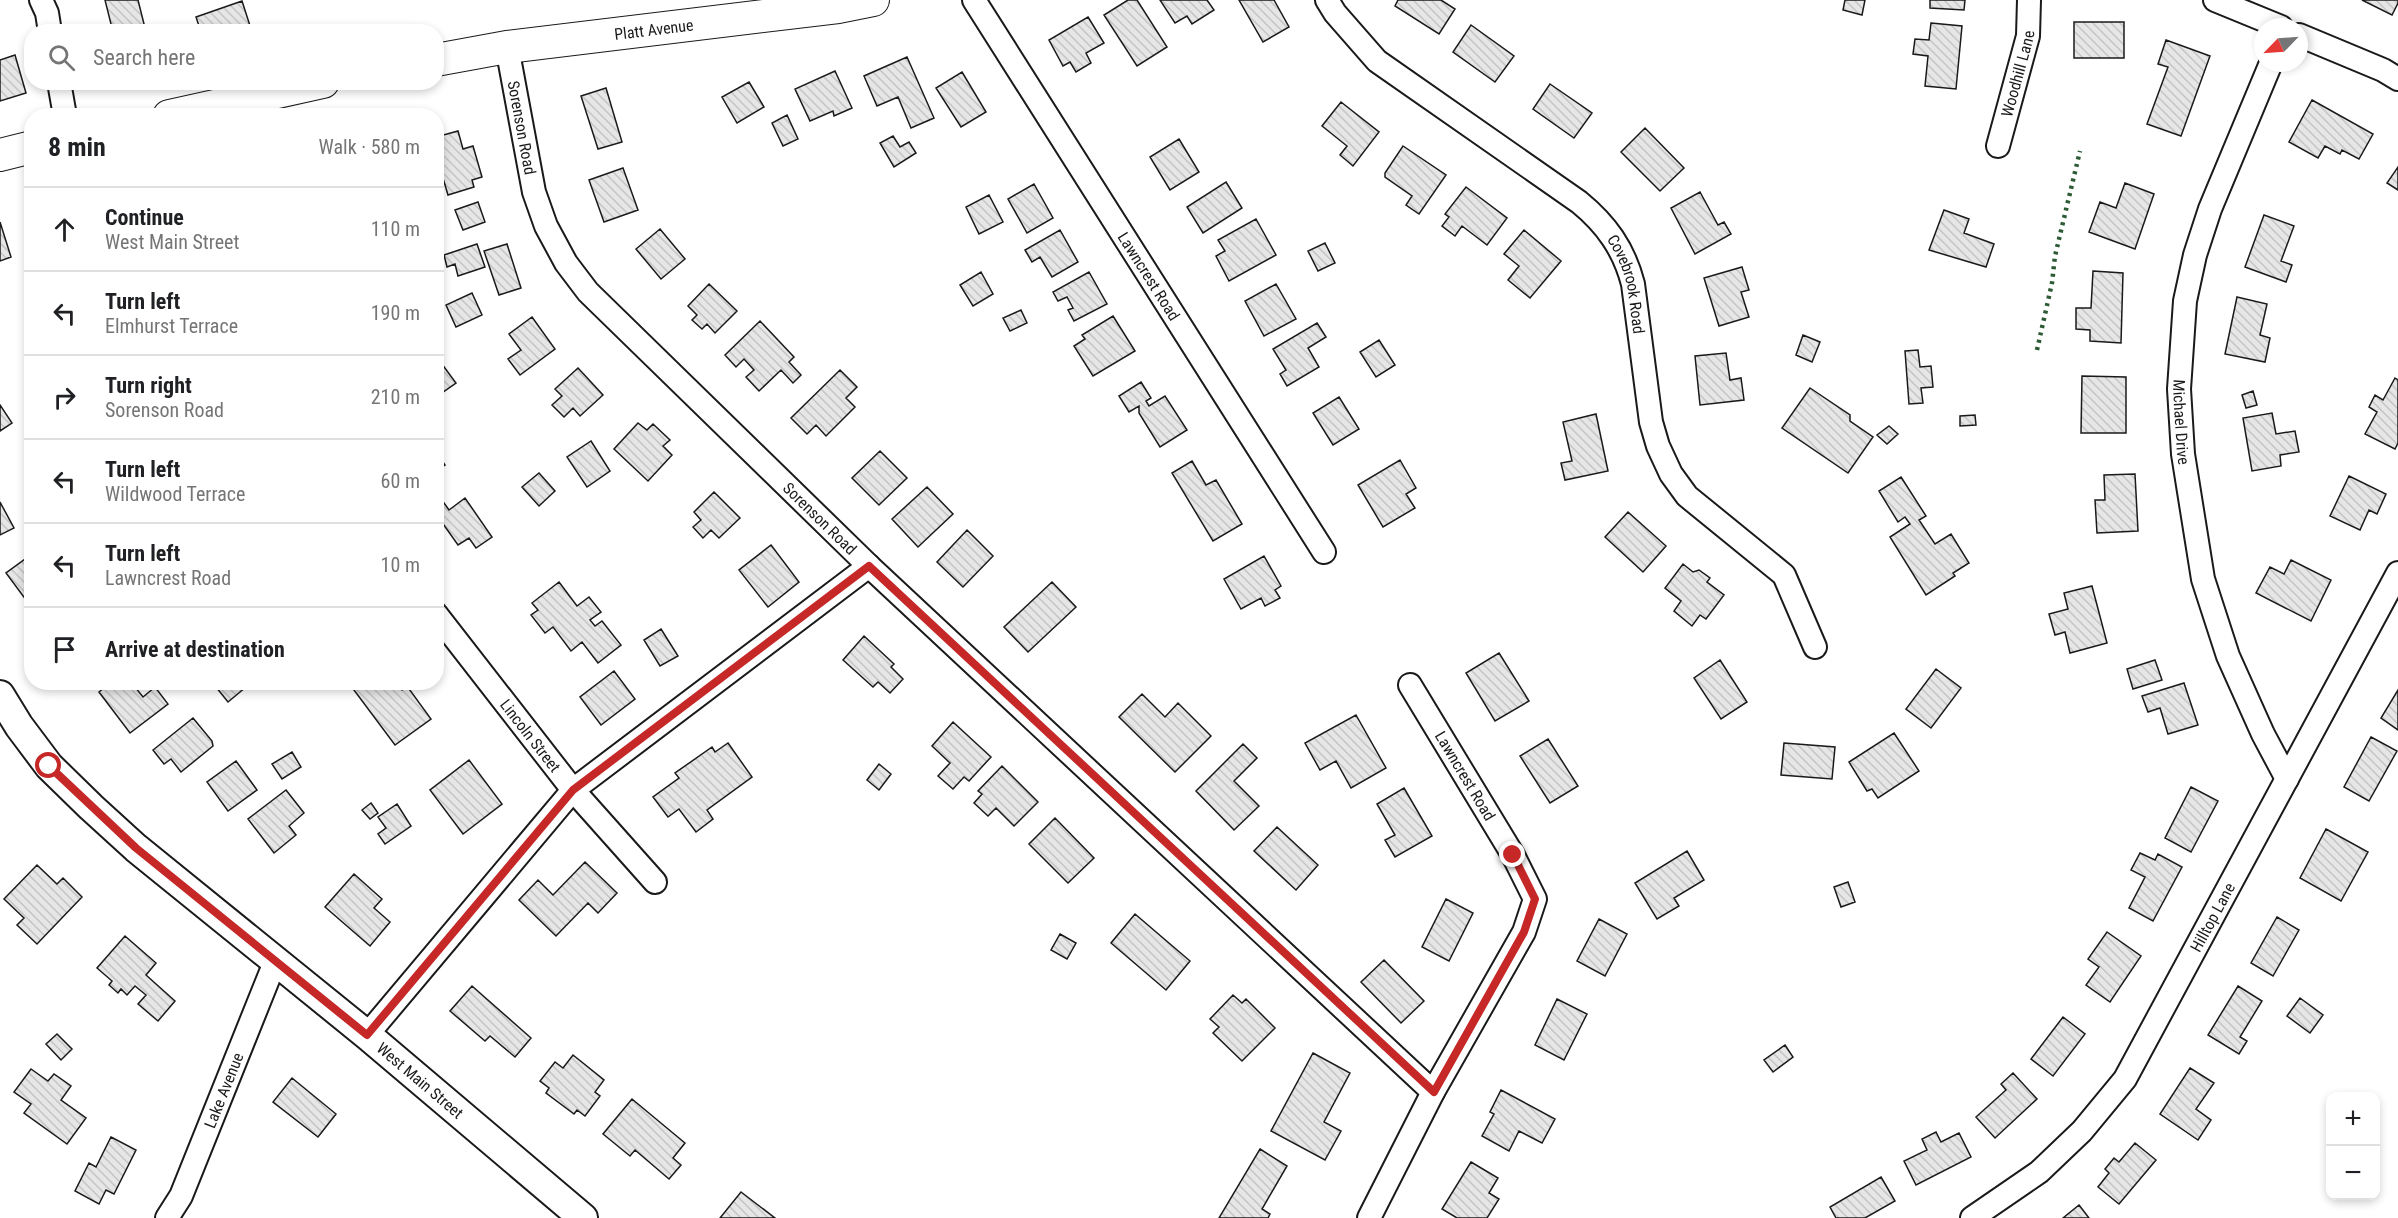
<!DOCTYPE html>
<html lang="en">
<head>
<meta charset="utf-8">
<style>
  :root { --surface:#fff; --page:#f2f2f2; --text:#202124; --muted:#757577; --line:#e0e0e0 }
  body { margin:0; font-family:"Roboto Condensed",sans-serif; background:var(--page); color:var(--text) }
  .controls { position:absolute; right:18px; bottom:18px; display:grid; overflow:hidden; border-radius:12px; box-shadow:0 3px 9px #0003 }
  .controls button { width:54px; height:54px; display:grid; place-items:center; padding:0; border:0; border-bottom:2px solid var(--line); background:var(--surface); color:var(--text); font:30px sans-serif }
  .compass { position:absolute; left:2254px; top:18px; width:54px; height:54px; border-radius:50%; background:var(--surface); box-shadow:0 3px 9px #0003; rotate:245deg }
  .stop { position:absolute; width:18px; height:18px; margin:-14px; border:4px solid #c62828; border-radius:50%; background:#fff }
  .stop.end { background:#c62828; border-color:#fff; box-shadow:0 2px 6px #0008 }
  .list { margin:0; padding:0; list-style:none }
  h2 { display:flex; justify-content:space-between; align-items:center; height:78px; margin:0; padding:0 24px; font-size:26px }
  h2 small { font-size:20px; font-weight:400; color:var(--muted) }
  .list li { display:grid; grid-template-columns:39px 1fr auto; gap:18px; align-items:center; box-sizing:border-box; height:84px; padding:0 24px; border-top:2px solid var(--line) }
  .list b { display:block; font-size:22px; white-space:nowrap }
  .list p { margin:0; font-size:20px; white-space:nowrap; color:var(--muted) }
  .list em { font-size:20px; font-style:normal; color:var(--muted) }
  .icon { flex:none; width:33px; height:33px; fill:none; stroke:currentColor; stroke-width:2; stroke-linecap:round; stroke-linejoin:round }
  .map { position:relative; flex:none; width:2398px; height:1218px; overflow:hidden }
  .search { position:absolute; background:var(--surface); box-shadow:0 3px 9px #0003; left:24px; top:24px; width:420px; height:66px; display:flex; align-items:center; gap:15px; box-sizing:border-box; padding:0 21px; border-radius:24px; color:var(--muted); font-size:22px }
  .panel { position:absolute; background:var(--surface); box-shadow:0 3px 9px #0003; left:24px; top:108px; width:420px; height:582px; border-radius:24px }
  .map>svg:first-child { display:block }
  .building { fill:url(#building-back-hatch); stroke:#1a1a1a; stroke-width:1.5 }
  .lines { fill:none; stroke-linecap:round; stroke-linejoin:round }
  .minor-casing { stroke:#1a1a1a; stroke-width:26 }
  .tertiary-casing { stroke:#1a1a1a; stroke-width:32 }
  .secondary-casing { stroke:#1a1a1a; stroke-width:34 }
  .minor { stroke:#fff; stroke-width:22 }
  .tertiary { stroke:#fff; stroke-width:28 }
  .secondary { stroke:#fff; stroke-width:32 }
  .hedge { stroke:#2b5a34; stroke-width:4.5; stroke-dasharray:3 4.5; stroke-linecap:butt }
  .route { stroke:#c62828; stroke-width:8 }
  .labels { text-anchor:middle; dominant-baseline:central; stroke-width:4.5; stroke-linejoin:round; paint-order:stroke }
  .street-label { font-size:16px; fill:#1a1a1a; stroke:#fff }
</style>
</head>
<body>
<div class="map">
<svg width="2398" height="1218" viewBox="0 0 2398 1218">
  <defs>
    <pattern id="building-back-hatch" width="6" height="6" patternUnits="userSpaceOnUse" patternTransform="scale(1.5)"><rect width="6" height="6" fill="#e6e6e6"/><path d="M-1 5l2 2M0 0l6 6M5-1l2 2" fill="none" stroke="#c5c5c5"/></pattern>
  </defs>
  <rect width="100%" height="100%" fill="#fff"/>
  <!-- building -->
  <path class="building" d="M105,0H138L146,32H113Z
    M1128,0H1137L1167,47L1137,66L1104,15Z
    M1160,0H1207L1214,10L1192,24L1187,16L1175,23Z
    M1239,0H1274L1289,27L1263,42Z
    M1398,0H1441L1455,9L1439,34L1395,6Z
    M1845,0H1865L1862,15L1843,10Z
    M1930,0H1965L1964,10L1930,8Z
    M2362,0H2398V3L2392,15Z
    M242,1L252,32H201L196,17Z
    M1088,17L1104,43L1086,53L1091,63L1076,72L1070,62L1063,66L1049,40Z
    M2074,22H2124V58H2074Z
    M1931,23L1962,26L1956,89L1925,86L1928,56L1913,54L1915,39L1929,40Z
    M1471,25L1514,56L1495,82L1453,52Z
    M2166,40L2210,56L2181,136L2147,124L2168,67L2158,64Z
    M15,55L26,93L0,101V60Z
    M907,57L934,118L911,128L898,97L877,106L864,76Z
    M835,71L852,108L834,116L833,111L810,121L795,89Z
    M962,72L986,112L961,127L936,88Z
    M749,82L764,107L737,123L722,97Z
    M1550,84L1592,113L1574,138L1533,109Z
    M606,88L622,142L598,149L581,96Z
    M2312,100L2373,134L2359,159L2342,150L2340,154L2325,146L2318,158L2289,142Z
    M1341,102L1379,132L1353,166L1340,155L1347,146L1322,126Z
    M787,115L798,139L783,146L772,123Z
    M1645,128L1684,168L1660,191L1621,152Z
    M458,131L463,149L473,146L482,177L472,180L474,187L448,195L436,155V137Z
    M893,136L900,147L909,142L916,153L894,167L880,143Z
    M1179,139L1199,172L1170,190L1150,157Z
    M1403,146L1446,175L1419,214L1406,205L1412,196L1385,177V173Z
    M2398,167V190L2387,183Z
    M623,168L638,210L604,222L589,180Z
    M1226,182L1242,208L1203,233L1187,207Z
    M2125,183L2154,194L2135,249L2089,232L2100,202L2116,208Z
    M1034,184L1053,218L1027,233L1008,199Z
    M1466,187L1507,218L1487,245L1462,226L1455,236L1442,226L1449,217L1445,214Z
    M1700,192L1718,225L1724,222L1731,234L1695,254L1671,208Z
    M989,195L1003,222L979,234L966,207Z
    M478,202L485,222L463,230L455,210Z
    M1944,210L1969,219L1964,233L1994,244L1986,267L1929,250Z
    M2264,215L2294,226L2281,261L2292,265L2286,282L2245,267Z
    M1256,219L1276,255L1229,281L1216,256L1225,251L1218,240Z
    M0,222L11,257L0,261Z
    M660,229L685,259L661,279L636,249Z
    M1060,230L1078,262L1052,277L1040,257L1032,262L1025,250Z
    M1524,230L1561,261L1530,298L1508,280L1519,266L1504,254Z
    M1325,243L1335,263L1318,271L1308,251Z
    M477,244L485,267L458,276L455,264L447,267L444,255Z
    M507,244L521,288L499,295L484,251Z
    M1742,267L1749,290L1741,292L1749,317L1719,326L1704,278Z
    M2093,271L2123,273L2121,343L2090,341V330L2076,329V308H2091Z
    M981,272L993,294L973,306L960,285Z
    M1089,272L1107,304L1074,321L1068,310L1073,308L1067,297L1058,301L1053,292Z
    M709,284L737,311L715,333L707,324L702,329L692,320L697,315L688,306Z
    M1276,284L1296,319L1264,336L1245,301Z
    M472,293L482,315L456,327L446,305Z
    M2237,297L2267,304L2260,335L2270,338L2265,362L2225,354Z
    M1021,310L1027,323L1010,331L1003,318Z
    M1113,316L1135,351L1093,376L1074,346L1085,339L1082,335Z
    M532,317L555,349L520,375L508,359L521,350L509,334Z
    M760,321L794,357L789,362L801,375L793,383L781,370L759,391L746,377L754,370L744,359L736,367L725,355Z
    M1317,323L1326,337L1308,348L1319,367L1287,386L1280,374L1286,370L1273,349Z
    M1803,335L1820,342L1812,362L1796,355Z
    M1379,340L1395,365L1376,377L1360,352Z
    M1918,350L1920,367L1931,366L1933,387L1921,388L1923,403L1909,404L1905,351Z
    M1726,353L1730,380L1741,378L1744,400L1700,405L1695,356Z
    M436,356L456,383L436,397Z
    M578,368L603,395L580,416L573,408L564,417L552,405L562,396L555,389Z
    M840,370L857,387L846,398L855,407L826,436L816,425L807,434L791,418Z
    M2082,376L2126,377V433H2081Z
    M2395,378L2398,380V443L2395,449L2365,434L2377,412L2369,407L2375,395L2383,400Z
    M1141,382L1151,398L1146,401L1149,406L1165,396L1187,430L1160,447L1139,413V406L1129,412L1119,396Z
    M1810,388L1850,415V421L1873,437L1848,473L1782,428Z
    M2253,391L2257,405L2246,408L2242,395Z
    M1339,397L1359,429L1333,445L1313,413Z
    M0,405L12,423L0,431Z
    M2272,413L2276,434L2295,431L2299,452L2280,455L2281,466L2252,471L2243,418Z
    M1596,414L1608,471L1565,480L1561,463L1572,461L1563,422Z
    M1975,415L1976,425L1960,426V416Z
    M638,423L647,430L653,424L670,440L663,446L672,455L648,481L614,449Z
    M1889,426L1898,434L1887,444L1877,435Z
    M591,441L610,471L587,487L567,457Z
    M880,451L907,478L879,505L852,478Z
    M436,452L445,465L436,471Z
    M1400,460L1416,488L1406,494L1415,508L1383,527L1358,485Z
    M1192,461L1206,485L1216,480L1242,524L1213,541L1172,473Z
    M539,473L555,491L539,506L522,487Z
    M2135,474L2138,531L2097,533L2095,500H2105L2104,475Z
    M2349,476L2386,494L2377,514L2369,510L2360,530L2330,516Z
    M1901,477L1926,516L1919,520L1935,544L1951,534L1969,563L1953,573L1955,576L1926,595L1890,537L1910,524L1905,517L1898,522L1879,491Z
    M927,487L953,514L918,547L892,519Z
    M714,492L740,518L719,538L711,530L703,538L693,527L701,520L694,512Z
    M439,496L449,510L465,498L492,537L476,548L469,538L458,545L436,514V497Z
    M0,502L14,528L0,535Z
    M1628,512L1666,546L1643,572L1605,537Z
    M967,530L993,556L963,587L937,562Z
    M771,545L799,582L768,607L739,570Z
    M32,554V608L6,573Z
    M1264,556L1281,586L1275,590L1280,598L1265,606L1261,598L1241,609L1224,579Z
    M2291,560L2331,580L2311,621L2256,593L2270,567L2284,574Z
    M1683,564L1693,572L1699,570L1710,578L1707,582L1724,595L1706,619L1700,615L1692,626L1674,611L1681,601L1665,588Z
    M559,582L577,606L589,597L601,612L590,620L595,626L602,621L621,645L598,663L582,642L571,651L553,627L545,633L531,615L538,610L532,603Z
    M1052,582L1076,607L1028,652L1004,627Z
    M2092,586L2107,643L2070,653L2065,632L2055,635L2049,614L2068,609L2064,593Z
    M661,629L678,656L660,666L644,640Z
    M864,636L894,664L891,667L903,679L890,693L878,682L873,687L843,660Z
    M1499,653L1529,701L1495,721L1466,673Z
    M1720,660L1747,702L1721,719L1694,678Z
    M2155,660L2162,680L2133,689L2127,669Z
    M1936,669L1961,688L1931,728L1906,709Z
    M614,671L635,699L601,725L580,697Z
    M111,682H131L143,697L155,687L168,704L130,733L99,692Z
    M222,682H252L228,702L216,687Z
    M348,682H396L402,690L407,686L431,719L395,745Z
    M2184,683L2198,725L2168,734L2160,708L2148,712L2142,696Z
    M2398,690V730L2381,718Z
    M1142,694L1165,717L1178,703L1211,736L1175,772L1119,717Z
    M1356,715L1386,768L1351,788L1336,761L1320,770L1305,743Z
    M193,718L212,741L213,746L181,772L171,759L164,764L153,750Z
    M953,722L991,757L969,781L964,777L953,789L938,776L950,763L932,746Z
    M1894,733L1919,771L1878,798L1872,789L1867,791L1849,762Z
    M2371,737L2397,751L2369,801L2344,787Z
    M1548,739L1578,786L1550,803L1520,756Z
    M728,743L752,777L707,810L713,819L696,832L679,809L668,817L653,797L679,778L675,773L712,747L715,752Z
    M1784,743L1835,747L1832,779L1781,775Z
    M1243,744L1257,758L1234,781L1259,806L1234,830L1196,791Z
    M292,752L301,767L282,779L272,764Z
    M469,760L502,804L463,834L430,790Z
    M236,761L257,790L228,811L207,782Z
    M879,764L891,774L879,790L867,780Z
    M1002,766L1038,802L1014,826L996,808L988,816L974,803L982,794L978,791Z
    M2191,787L2218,801L2191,852L2165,838Z
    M1404,788L1432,836L1395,857L1385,840L1395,835L1377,804Z
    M286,790L304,813L289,826L296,835L274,853L248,819Z
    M371,803L378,813L370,819L362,810Z
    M397,804L411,826L385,844L378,834L386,828L378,817Z
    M1055,818L1094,858L1068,883L1029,844Z
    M1277,827L1318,865L1296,890L1254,851Z
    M2326,829L2368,852L2341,901L2300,878Z
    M1687,851L1704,880L1674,898L1679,906L1657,919L1635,883Z
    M2140,853L2155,860L2158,854L2182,867L2153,921L2129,908L2145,877L2131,870Z
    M585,862L617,893L598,913L588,903L556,936L519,900L538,880L553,895Z
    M37,865L57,884L63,878L82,897L37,944L17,925L24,918L4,899Z
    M354,874L382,899L374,908L390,922L370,946L325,907Z
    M1848,882L1855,902L1841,907L1834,887Z
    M1446,899L1473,913L1449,961L1422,947Z
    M1135,914L1190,961L1166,990L1111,943Z
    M2277,917L2299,930L2273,976L2251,963Z
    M1599,919L1627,934L1605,976L1577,961Z
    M2107,932L2141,956L2110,1002L2086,985L2099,967L2088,959Z
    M1060,934L1076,943L1067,959L1051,950Z
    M125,936L156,963L146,975L175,1001L158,1021L138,1004L146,995L135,986L127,995L121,989L118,993L109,985L112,981L97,968Z
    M1384,960L1424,1001L1401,1023L1361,982Z
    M472,986L531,1038L515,1057L490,1036L485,1041L450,1011Z
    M2238,986L2262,1001L2240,1037L2247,1041L2239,1054L2208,1035Z
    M1233,995L1242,1003L1246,999L1275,1028L1242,1061L1213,1033L1219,1027L1210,1019Z
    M2300,998L2323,1015L2310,1033L2287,1016Z
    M1557,999L1587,1014L1564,1060L1535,1045Z
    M2063,1017L2085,1034L2053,1076L2031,1059Z
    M57,1034L72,1049L61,1060L46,1044Z
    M1785,1045L1793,1057L1773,1072L1764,1060Z
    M1313,1053L1350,1073L1324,1122L1341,1131L1325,1160L1271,1131Z
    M573,1055L604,1080L595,1092L600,1096L585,1116L577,1110L574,1114L546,1093L549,1088L540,1081L555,1062L563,1068Z
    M2190,1068L2214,1083L2196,1109L2211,1120L2198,1140L2160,1114Z
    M31,1069L48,1081L54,1074L71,1086L61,1100L86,1118L67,1144L24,1113L31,1104L14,1092Z
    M2013,1073L2037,1099L1995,1138L1976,1117L2006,1090L2001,1084Z
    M292,1078L336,1114L318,1137L273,1102Z
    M1501,1090L1555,1119L1542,1143L1519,1131L1509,1151L1482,1136L1494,1114L1490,1112Z
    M632,1099L685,1143L673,1158L681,1165L669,1179L635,1150L630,1156L603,1134Z
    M1936,1132L1941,1142L1959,1133L1971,1157L1916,1185L1904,1161L1927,1150L1922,1139Z
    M111,1137L136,1150L114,1194L106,1190L99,1204L75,1191L89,1163L96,1167Z
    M2135,1143L2156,1160L2119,1204L2098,1187L2109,1173L2105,1169L2114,1158L2119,1162Z
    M1260,1149L1287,1166L1262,1209L1270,1214L1268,1218H1219Z
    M1471,1162L1498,1178L1489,1193L1499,1199L1487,1218H1457L1442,1209Z
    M1881,1177L1895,1201L1865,1218H1836L1830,1207Z
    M741,1192L775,1218H720Z
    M2079,1205L2089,1218H2063Z"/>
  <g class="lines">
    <defs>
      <g id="minor">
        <path d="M41,0L47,13L50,32"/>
        <path id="s1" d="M974,0L1324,552"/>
        <path id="s2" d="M1327,0L1335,13L1377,61L1579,202C1606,224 1624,249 1633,284L1651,422L1658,446L1671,474L1687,496L1784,575L1815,647"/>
        <path d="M2215,0L2281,27"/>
        <path d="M2299,35L2383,70L2398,79"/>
        <path id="s3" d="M507,47L534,192L546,226L566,263L588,292L869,566L1433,1092"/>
        <path id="s4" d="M2271,63L2210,209L2195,255L2185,301L2179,389L2183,454L2203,579L2228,656L2263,734L2287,779"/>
        <path d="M59,82L65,116"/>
        <path id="s5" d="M1998,146L2028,36L2029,0"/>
        <path id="s6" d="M436,614L573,790L655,882"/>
        <path d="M367,1035L573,790L869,566"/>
        <path id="s7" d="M167,1218L181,1196L275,962"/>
        <path d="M1369,1218L1433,1092L1524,932L1535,899L1513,855L1410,685"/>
        <path id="s8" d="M1972,1218L2039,1172L2082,1131L2125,1079L2398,573"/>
      </g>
      <g id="tertiary">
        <path id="s9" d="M0,695L19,726L49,766L91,807L136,848L367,1035L583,1218"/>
      </g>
      <g id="secondary">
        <path id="s10" d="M436,60L507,47L838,7L873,0"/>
        <path d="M169,116L323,82"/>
        <path d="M0,155L32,147"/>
      </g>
    </defs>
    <!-- minor casing -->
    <use href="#minor" class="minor-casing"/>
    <!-- tertiary casing -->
    <use href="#tertiary" class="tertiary-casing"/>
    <!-- secondary casing -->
    <use href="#secondary" class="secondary-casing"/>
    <!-- minor -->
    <use href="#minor" class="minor"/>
    <!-- tertiary -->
    <use href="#tertiary" class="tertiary"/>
    <!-- secondary -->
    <use href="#secondary" class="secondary"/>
    <!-- hedge -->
    <path class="hedge" d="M2037,350L2052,283L2055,256L2080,151"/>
  </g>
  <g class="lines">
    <!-- route -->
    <path class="route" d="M49,766L136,848L367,1035L573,790L869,566L1434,1092L1524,932L1535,899L1513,855"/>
  </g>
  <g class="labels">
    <!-- street labels -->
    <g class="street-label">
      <text stroke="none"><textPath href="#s10" startOffset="220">Platt Avenue</textPath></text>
      <text stroke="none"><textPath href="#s5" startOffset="75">Woodhill Lane</textPath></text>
      <text stroke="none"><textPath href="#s3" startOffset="82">Sorenson Road</textPath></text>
      <text stroke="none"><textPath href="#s1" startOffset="327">Lawncrest Road</textPath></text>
      <text stroke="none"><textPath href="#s2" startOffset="424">Covebrook Road</textPath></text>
      <text stroke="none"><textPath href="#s4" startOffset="375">Michael Drive</textPath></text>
      <text stroke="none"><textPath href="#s3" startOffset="586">Sorenson Road</textPath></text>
      <text stroke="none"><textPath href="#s6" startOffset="154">Lincoln Street</textPath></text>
      <text transform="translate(1465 776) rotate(59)">Lawncrest Road</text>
      <text stroke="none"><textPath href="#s8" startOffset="392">Hilltop Lane</textPath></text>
      <text stroke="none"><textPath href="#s9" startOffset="573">West Main Street</textPath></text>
      <text stroke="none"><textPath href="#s7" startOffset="140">Lake Avenue</textPath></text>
    </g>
  </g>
</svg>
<div class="controls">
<button>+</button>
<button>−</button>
</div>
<svg class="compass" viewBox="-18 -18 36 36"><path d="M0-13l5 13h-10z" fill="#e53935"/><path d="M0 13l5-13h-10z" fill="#757577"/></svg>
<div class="stop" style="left:49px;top:766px"></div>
<div class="stop end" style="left:1513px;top:855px"></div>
<div class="search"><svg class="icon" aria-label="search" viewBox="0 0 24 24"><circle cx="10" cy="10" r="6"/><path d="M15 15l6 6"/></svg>Search here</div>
<section class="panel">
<h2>8 min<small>Walk · 580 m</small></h2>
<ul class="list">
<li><svg class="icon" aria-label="ahead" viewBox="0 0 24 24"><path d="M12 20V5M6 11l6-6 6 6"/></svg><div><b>Continue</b><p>West Main Street</p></div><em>110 m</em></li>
<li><svg class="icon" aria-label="left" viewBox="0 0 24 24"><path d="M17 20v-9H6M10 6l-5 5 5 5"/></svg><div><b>Turn left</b><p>Elmhurst Terrace</p></div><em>190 m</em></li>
<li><svg class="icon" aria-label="right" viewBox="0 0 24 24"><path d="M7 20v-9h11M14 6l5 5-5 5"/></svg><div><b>Turn right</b><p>Sorenson Road</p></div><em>210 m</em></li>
<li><svg class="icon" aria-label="left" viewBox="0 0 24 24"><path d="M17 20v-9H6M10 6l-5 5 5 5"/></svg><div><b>Turn left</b><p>Wildwood Terrace</p></div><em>60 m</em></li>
<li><svg class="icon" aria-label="left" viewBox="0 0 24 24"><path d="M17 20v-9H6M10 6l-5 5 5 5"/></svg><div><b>Turn left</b><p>Lawncrest Road</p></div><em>10 m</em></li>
<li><svg class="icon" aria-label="arrive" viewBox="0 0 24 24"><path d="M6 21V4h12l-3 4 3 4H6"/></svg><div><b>Arrive at destination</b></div></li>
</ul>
</section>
</div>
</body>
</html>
